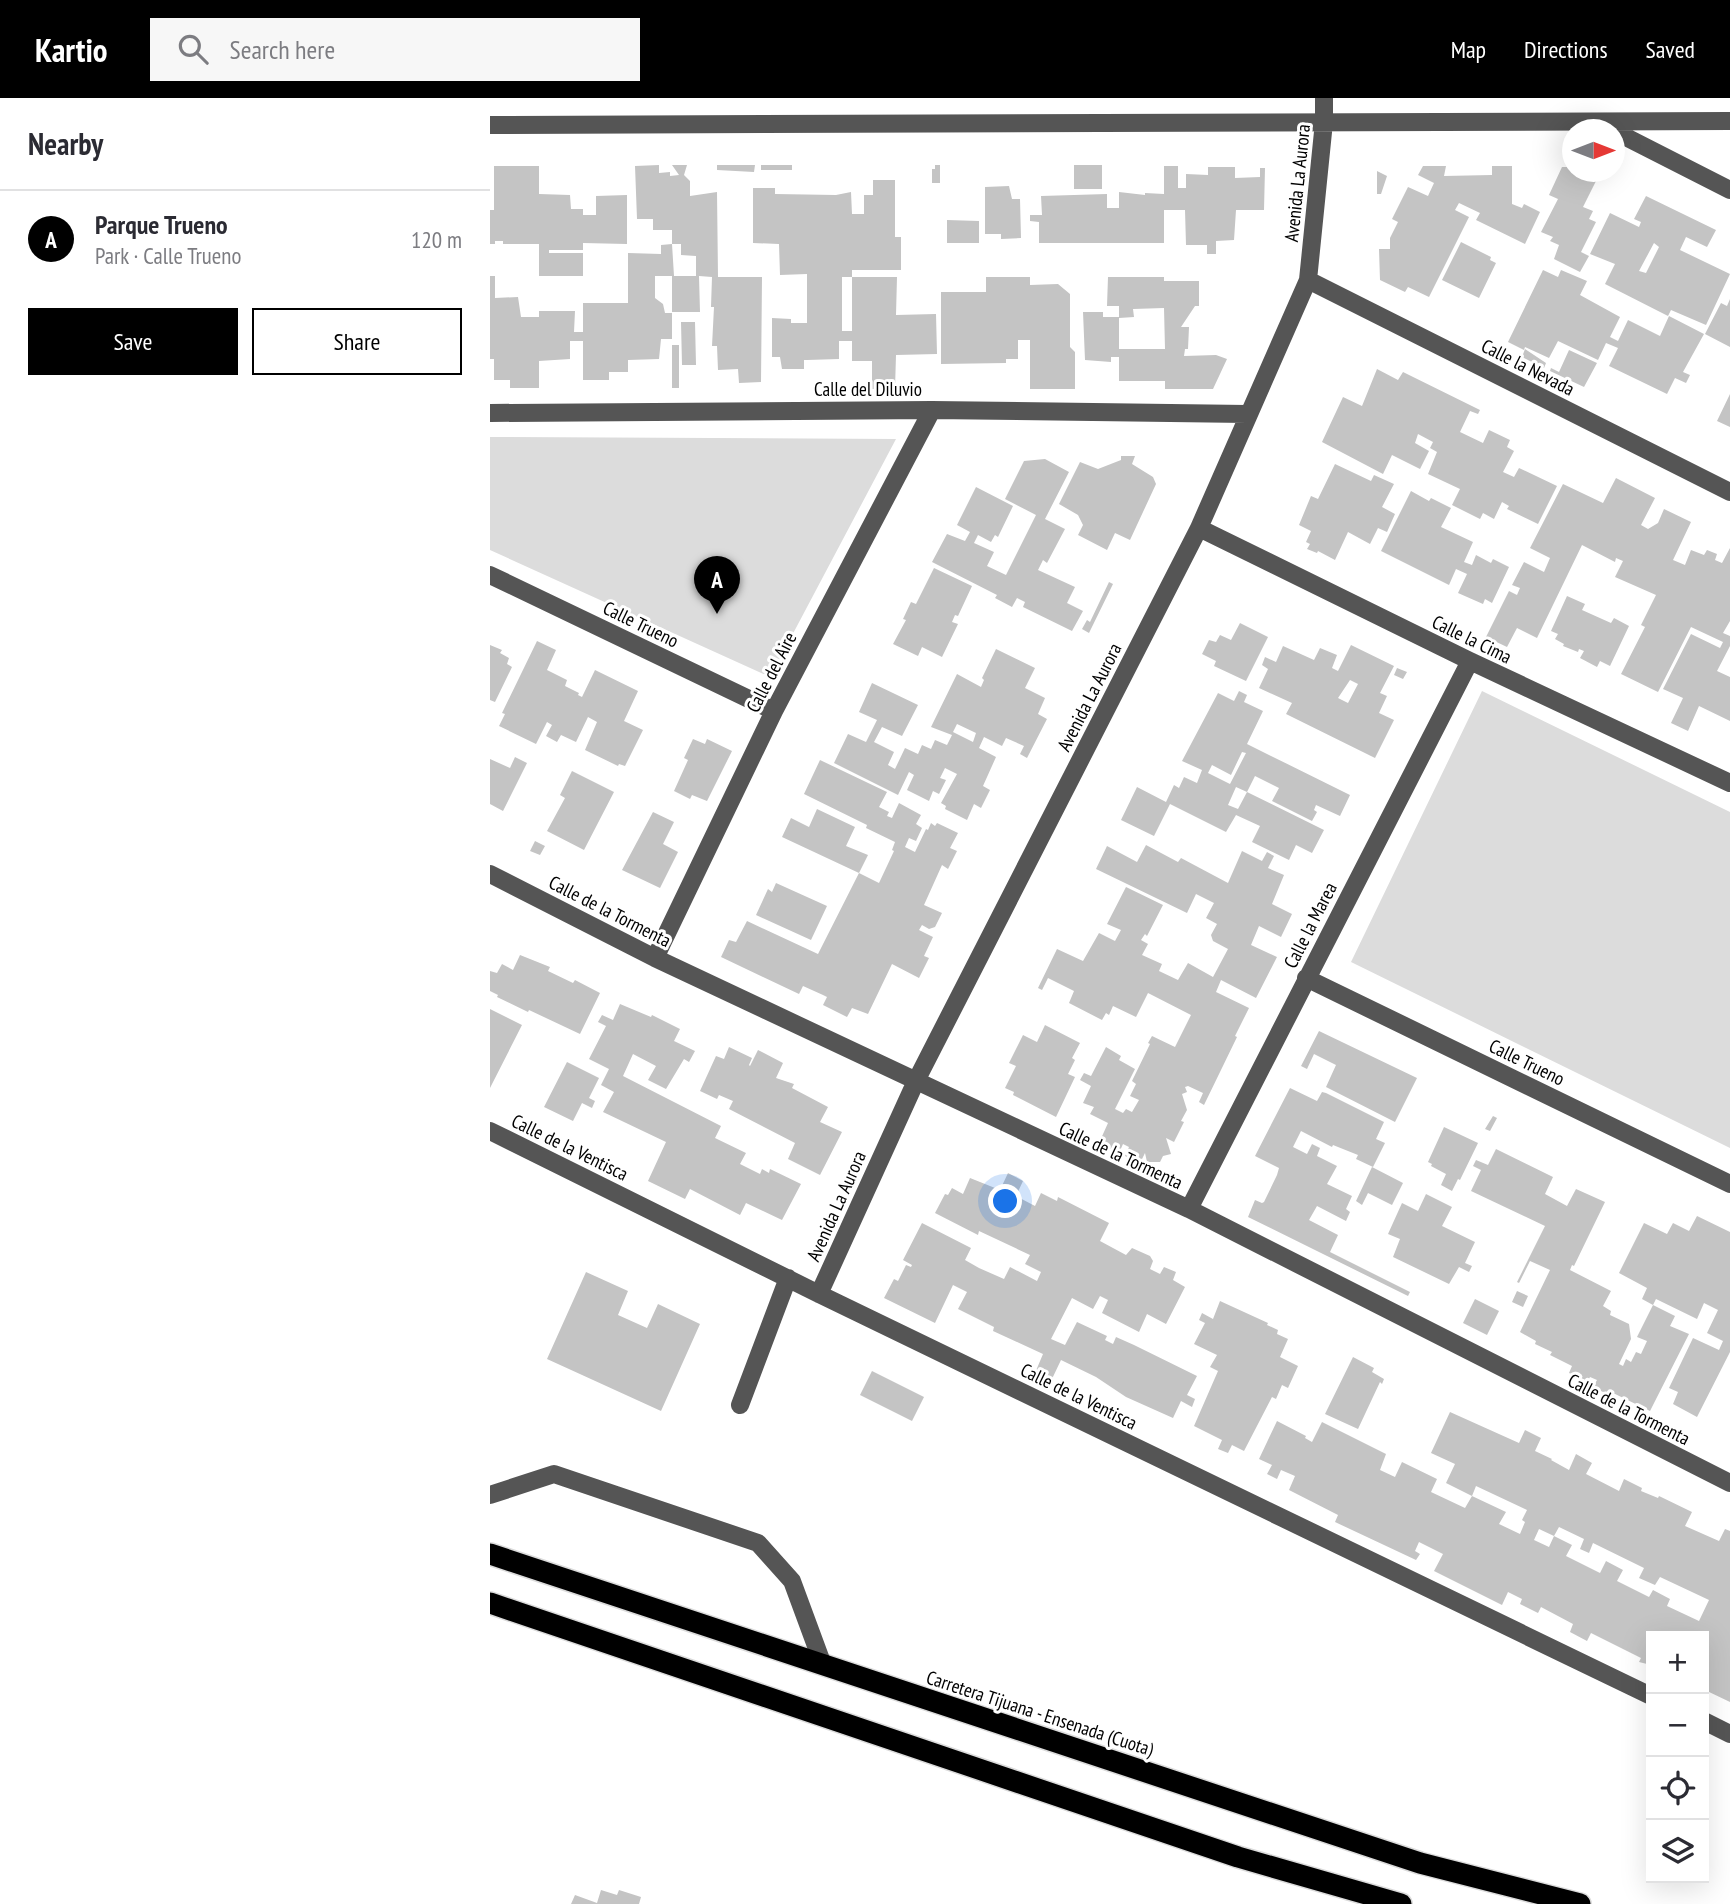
<!DOCTYPE html>
<html lang="en">
<head>
<meta charset="utf-8">
<style>
  :root { --surface:#fff; --page:#f7f7f7; --text:#2b2b33; --muted:#7c7c81; --line:#e1e1e2; --accent:#000 }
  body { margin:0; font-family:"PT Sans Narrow",sans-serif; background:var(--page); color:var(--text) }
  .controls { position:absolute; right:21px; bottom:21px; display:grid; overflow:hidden; border-radius:0px; box-shadow:0 7px 28px #0002 }
  .controls button { width:63px; height:63px; display:grid; place-items:center; padding:0; border:0; border-bottom:2px solid var(--line); background:var(--surface); color:var(--text); font:35px sans-serif }
  .compass { position:absolute; left:1072px; top:21px; width:63px; height:63px; border-radius:50%; background:var(--surface); box-shadow:0 7px 28px #0002; rotate:90deg }
  .you { position:absolute; left:516px; top:1104px; width:24px; height:24px; margin:-18px; border:5px solid #fff; border-radius:50%; background:#1a73e8; box-shadow:0 0 0 10px #1a73e833 }
  .badge { display:grid; place-items:center; width:46px; height:46px; border-radius:50%; background:var(--accent); color:#fff; font-size:23px; font-weight:700 }
  .pin { position:absolute; translate:-50% -58px; filter:drop-shadow(0 2px 4px #0008) }
  .pin::after { content:''; position:absolute; top:37px; width:24px; height:21px; background:inherit; clip-path:polygon(0 0,100% 0,50% 100%) }
  .list { margin:0; padding:0; list-style:none }
  h2 { display:flex; justify-content:space-between; align-items:center; height:91px; margin:0; padding:0 28px; font-size:30px }
  h2 small { font-size:23px; font-weight:400; color:var(--muted) }
  .list li { display:grid; grid-template-columns:46px 1fr auto; gap:21px; align-items:center; box-sizing:border-box; height:98px; padding:0 28px; border-top:2px solid var(--line) }
  .list b { display:block; font-size:26px; white-space:nowrap }
  .list p { margin:0; font-size:23px; white-space:nowrap; color:var(--muted) }
  .list em { font-size:23px; font-style:normal; color:var(--muted) }
  .actions { display:flex; gap:14px; padding:21px 28px }
  .actions a { flex:1; padding:16px 0; border:2px solid var(--accent); border-radius:0px; text-align:center; font-size:24px; color:var(--accent) }
  .actions .main { background:var(--accent); color:#fff }
  .icon { flex:none; width:38px; height:38px; fill:none; stroke:currentColor; stroke-width:2; stroke-linecap:round; stroke-linejoin:round }
  .map { position:relative; flex:none; width:1240px; height:1806px; overflow:hidden }
  header { display:flex; align-items:center; gap:42px; box-sizing:border-box; height:98px; padding:0 35px; background:var(--accent); color:#fff }
  header strong { font-size:33px }
  nav { display:flex; gap:38px; margin-inline-start:auto; font-size:24px }
  .search { width:490px; height:63px; background:var(--page); display:flex; align-items:center; gap:18px; box-sizing:border-box; padding:0 24px; border-radius:0px; color:var(--muted); font-size:26px }
  main { display:flex }
  aside { flex:1; background:var(--surface) }
  .map>svg:first-child { display:block }
  .green { fill:#dcdcdc }
  .building { fill:#c4c4c4; fill-rule:evenodd }
  .lines { fill:none; stroke-linecap:round; stroke-linejoin:round }
  .highway-casing { stroke:#dbdbdb; stroke-width:24 }
  .minor { stroke:#555; stroke-width:18 }
  .highway { stroke:#000; stroke-width:21 }
  .labels { text-anchor:middle; dominant-baseline:central; stroke-width:6; stroke-linejoin:round; paint-order:stroke }
  .street-label { font-size:19px; fill:#000; stroke:#fff }
</style>
</head>
<body>
<header>
<strong>Kartio</strong>
<div class="search"><svg class="icon" aria-label="search" viewBox="0 0 24 24"><circle cx="10" cy="10" r="6"/><path d="M15 15l6 6"/></svg>Search here</div>
<nav><a>Map</a><a>Directions</a><a>Saved</a></nav>
</header>
<main>
<aside>
<h2>Nearby<small></small></h2>
<ul class="list">
<li><span class="badge">A</span><div><b>Parque Trueno</b><p>Park · Calle Trueno</p></div><em>120 m</em></li>
</ul>
<div class="actions"><a class="main">Save</a><a>Share</a></div>
</aside>
<div class="map">
<svg width="1240" height="1806" viewBox="0 0 1240 1806">
  <rect width="100%" height="100%" fill="#fff"/>
  <!-- green -->
  <path class="green" d="M0,339L406,341L280,579L0,452Z
    M992,593L1240,714V1050L861,864Z"/>
  <!-- building -->
  <path class="building" d="M169,67V75L180,74V78L189,77L182,67H197L194,77L200,83V98L227,94L228,179H272L271,284L249,285L248,271L228,272L227,248H222L224,209H221L222,179L209,178L210,214H182V178H165V200L173,206L175,215H182V241H171L169,261L138,262V274H119V282H93V243H80V261L49,263V290H20V282H4V261H0V178H5V200L28,199L31,219H49V213H85L84,234H93V205H138V155L171,156V147L182,146L184,178H206V158L191,157V146H182V132H163V121H147L145,68Z
    M227,67H265L264,74L227,72Z
    M271,67H302V72H271Z
    M445,67H450V85H442V71H445Z
    M584,67H612V91H584Z
    M4,68H49V96L80,97L81,111H93V117H106V98L137,97V146L93,145V152H59V155H93V178H49V146H13V143H5V146H0V112H4Z
    M674,68H688V90H696V76L718,77V69H745V80L770,79V70H775L774,112H746L744,142L726,143V156H717V147H696L695,112H674V145H549V124L540,123V117H552L551,98L617,96V110H629V94L655,97V95L674,96Z
    M933,68H956L954,78L1002,77V68H1022V106L1032,110L1034,106L1050,114L1035,146L986,122L990,115L969,105L965,112L979,119L939,199L918,189L915,194L890,182L889,151H900V140L908,124L902,121L918,89L938,98L944,85L928,77Z
    M1072,69H1082V74L1110,75L1093,109L1103,113L1099,121L1106,124L1091,154L1099,158L1090,174L1064,161L1069,147L1060,143L1063,139L1051,134L1068,101L1059,97Z
    M887,73L897,78L891,96H887Z
    M383,82H405V139H411V172H362V179H352V233H362V179H407L406,217L446,216L447,256L406,257L405,291H362V288H382V263H362V243H349V261L317,262H314V271H292L290,259H282V220L301,221V225H317V176L290,177L289,146L263,145V90H285V96L346,97L361,94L362,116H374V97H383Z
    M519,88L522,101H530L531,140L511,141V136H495V89Z
    M1156,98L1226,132L1217,149L1196,139L1190,152L1240,176L1216,227L1181,212L1178,218L1115,186L1125,166L1100,156L1120,115L1149,129L1151,124L1144,121ZM1164,145L1169,149L1156,175L1149,173Z
    M457,122L489,123V145H457Z
    M971,144L1001,159L1000,162L1006,165L989,200L952,182Z
    M1053,172L1068,179L1071,172L1097,183L1090,197L1130,219L1120,239L1128,243L1138,222L1170,238L1179,218L1214,236L1193,274L1200,277L1196,285L1185,280L1177,296L1119,268L1128,250L1116,245L1108,262L1068,243L1059,260L1035,249L1034,252L1018,244Z
    M496,179H540V187L568,186L580,196V249L585,254V291H540V242H528V261H516V265L451,266V194H496Z
    M618,179H674V183H709V208H705L691,229H699L698,251H695L694,258L726,257L737,261L723,291H675V283H629V259H621V264L595,262L593,214H613V219H629V208H617ZM674,210L675,251H629V220L644,219L643,211Z
    M1240,201V249L1215,236L1231,205L1237,208Z
    M191,224H205L206,267H192Z
    M182,247H189V290H182Z
    M1035,251L1056,265L1054,270L1032,259Z
    M1079,252L1107,265L1094,289L1060,273L1061,270L1069,274Z
    M887,271L908,282L913,274L990,312L988,316L980,313L970,334L993,345L999,332L1020,342L1017,349L1024,353L1013,374L1024,379L1029,370L1067,388L1048,426L1017,411L1019,408L1012,404L1004,421L993,415L990,421L962,407L970,391L938,376L947,354L940,350L943,344L928,336L925,345L939,353L930,371L902,357L893,376L832,344L853,299L872,308Z
    M1240,296V329L1227,323Z
    M631,358H645L642,366L663,379L666,386L640,442L625,435L617,452L588,437L593,427L588,417L569,406L590,364L608,371L631,362Z
    M555,361L579,374L555,421L575,431L557,465L553,462L548,472L585,489L577,505L593,513L582,533L533,509L535,504L527,500L522,509L505,500L507,497L442,464L457,436L475,443L480,434L467,427L486,389L523,408L508,439L505,437L501,444L488,437L484,445L504,454L497,468L516,477L546,417L515,401L534,363Z
    M845,366L881,383L884,377L904,386L892,409L905,416L897,434L888,430L880,446L858,434L845,462L828,453L827,455L817,451L820,446L816,444L821,433L809,427L821,398L828,401Z
    M1126,380L1165,400L1151,427L1158,431L1168,425L1174,411L1201,424L1183,462L1195,467L1201,452L1214,457L1217,452L1227,456L1225,462L1232,465L1240,450V523L1233,535L1240,538V548L1227,573L1240,579V623L1209,608L1198,633L1181,625L1193,600L1173,591L1201,536L1230,550L1233,544L1201,529L1168,594L1131,576L1155,529L1151,527L1166,497L1125,479L1133,463L1126,460L1125,464L1092,447L1047,540L1027,530L1017,549L996,539L1019,493L1027,497L1030,490L1022,487L1034,464L1054,474L1060,460L1040,450L1073,386L1113,405Z
    M921,393L939,403L941,400L961,410L951,429L983,444L974,464L982,467L986,457L1001,465L1003,461L1019,469L1002,505L995,501L993,506L968,495L977,476L966,471L959,487L891,453Z
    M444,470L482,488L468,518L465,517L462,524L468,526L452,559L432,549L428,558L403,546L416,522L413,521L421,504L426,506Z
    M619,484L623,486L599,535L592,531L597,522L600,524Z
    M1077,498L1095,506L1092,512L1121,525L1124,520L1139,528L1120,568L1110,563L1107,569L1090,560L1094,553L1089,551L1088,554L1073,548L1074,546L1065,541L1068,536L1061,533Z
    M750,525L778,539L756,583L724,568L726,563L712,556L719,542L726,544L730,537L741,542Z
    M47,543L66,552L57,572L77,582L75,588L89,595L88,597L92,599L105,572L148,593L134,623L153,632L135,668L129,666L128,668L95,652L107,624L98,619L86,644L71,637L67,644L56,638L62,627L57,624L46,646L9,628L15,616L12,615Z
    M0,547L12,552L10,555L19,560L17,566L22,569L5,604L0,602Z
    M861,547L904,568L890,595L897,598L889,615L904,622L885,660L796,616L802,605L769,590L778,571L772,567L775,559L786,564L793,548L824,562L830,550L847,557L842,570L848,573ZM860,582L868,586L858,605L848,600Z
    M506,551L545,570L535,590L555,600L548,616L557,621L537,660L530,656L534,648L516,640L512,648L494,639L489,650L506,659L493,688L500,692L491,710L484,706L477,722L455,711L456,708L451,705L467,676L455,670L450,680L456,682L449,696L443,693L439,703L417,692L424,677L419,674L408,697L344,665L358,636L376,644L387,622L369,614L382,585L428,607L412,638L392,629L384,644L404,654L398,667L405,671L415,650L428,656L432,647L441,651L445,642L457,647L462,637L441,629L467,576L491,589L494,582L492,580ZM467,626L486,635L483,644L463,634Z
    M907,570L917,574L913,581L904,577Z
    M749,593L757,597L754,604L773,613L757,646L860,697L850,718L826,707L824,712L827,714L822,723L782,703L789,690L765,678L757,694L834,732L822,755L806,747L799,762L762,744L770,728L746,717L736,734L680,706L664,738L631,722L647,689L676,704L684,687L689,690L694,679L707,685L712,672L692,663L728,595L744,603ZM752,654L756,655L740,686L718,675L722,667L741,677ZM746,689L757,694L748,711L738,707Z
    M203,641L215,646L217,641L242,653L217,703L202,697L200,701L184,693L198,662L194,660Z
    M25,659L37,665L13,713L0,706V661L20,670Z
    M330,662L397,694L389,709L399,714L397,718L402,720L409,705L431,717L426,726L432,730L426,743L419,740L415,749L425,754L436,731L438,732L441,725L445,728L447,725L468,735L460,750L467,753L458,771L452,767L434,807L452,815L445,829L439,831L432,827L429,832L443,839L434,858L439,860L429,880L402,866L378,916L362,910L357,919L333,907L337,899L333,897L313,888L309,896L231,859L239,842L246,844L257,823L328,856L369,775L389,785L404,753L402,752L405,744L376,730L377,727L314,696Z
    M82,673L124,694L94,752L57,733L75,700L70,697Z
    M327,711L365,729L356,748L378,757L369,775L292,739L301,720L319,729Z
    M163,714L184,724L173,746L188,754L170,790L132,772Z
    M45,743L55,748L50,757L40,753Z
    M656,747L688,764L691,760L738,785L752,753L772,763L777,754L784,758L778,770L794,777L782,806L802,816L791,839L769,828L761,847L787,859L766,900L731,882L726,894L759,910L745,938L747,939L714,1007L709,1004L713,995L698,988L695,989L697,994L692,996L697,1012L691,1023L694,1024L684,1044L676,1040L681,1056L673,1058L670,1064H657L655,1055L650,1065L635,1058L639,1049L633,1046L629,1055L609,1045L618,1025L600,1016L604,1009L593,1005L601,988L590,982L594,975L601,978L616,949L631,958L629,962L645,971L625,1011L633,1015L636,1011L642,1014L649,1002L640,998L646,986L642,983L660,946L658,945L662,938L685,949L701,917L658,895L646,919L623,908L619,917L616,915L612,922L579,905L584,893L558,880L552,892L548,890L567,851L593,863L609,835L625,843L631,832L617,826L636,789L673,807L657,838L655,836L651,842L658,846L652,857L672,866L669,873L688,882L698,865L723,879L738,851L723,843L721,837L727,826L716,820L724,805L706,796L697,815L606,771L617,748L647,764Z
    M286,785L337,808L321,842L266,817L278,791L282,794Z
    M30,857L60,869L58,873L83,885L85,882L110,895L90,936L39,912L38,914L7,899L8,897L0,893V873L7,875L12,866L23,872Z
    M130,906L161,919L162,917L190,931L184,943L205,953L199,964L194,961L176,991L158,982L166,968L143,956L133,978L231,1028L225,1040L256,1055L250,1066L270,1076L272,1071L279,1075L280,1071L311,1086L292,1122L256,1105L250,1117L200,1091L195,1101L158,1083L176,1044L113,1014L124,994L111,987L119,971L99,961L116,928L108,924L112,917L123,922Z
    M0,911L32,927L0,990Z
    M555,927L590,945L582,960L585,962L578,976L585,979L566,1019L523,997L524,994L515,990L526,968L519,965L533,937L547,944Z
    M829,933L927,980L905,1024L836,989L846,967L824,956L817,971L811,968Z
    M239,949L262,960L259,967L260,968L268,952L293,965L286,980L304,986L302,990L338,1009L330,1024L352,1034L330,1077L298,1061L305,1045L239,1011L243,1003L229,997L227,1001L210,993L226,958L234,961Z
    M77,964L109,980L99,1000L105,1003L102,1010L92,1005L83,1023L54,1009Z
    M800,990L827,1003L832,994L836,995L894,1024L886,1041L895,1045L883,1069L866,1061L868,1057L843,1047L842,1049L811,1033L803,1049L817,1056L822,1046L830,1050L827,1058L847,1068L837,1086L862,1098L856,1111L860,1114L856,1123L827,1108L819,1122L848,1137L840,1154L920,1194L918,1198L758,1119L765,1102L772,1105L774,1104L787,1077L789,1070L765,1058Z
    M1003,1018L1007,1020L1000,1033L995,1031Z
    M954,1029L988,1045L970,1082L968,1081L962,1093L951,1087L956,1076L941,1068L942,1066L938,1064Z
    M1006,1051L1063,1079L1055,1096L1077,1108L1086,1091L1115,1104L1084,1168L1082,1167L1080,1172L1121,1193L1113,1208L1121,1213L1120,1217L1139,1226L1141,1241L1129,1266L1133,1268L1136,1261L1141,1264L1146,1254L1151,1256L1157,1243L1147,1239L1163,1207L1185,1218L1180,1228L1199,1236L1160,1313L1121,1294L1119,1297L1103,1289L1107,1282L1100,1279L1098,1283L1079,1275L1082,1268L1060,1257L1062,1254L1045,1246L1046,1243L1030,1234L1060,1172L1040,1163L1029,1185L1027,1184L1055,1128L981,1093L991,1072L983,1068L986,1062L998,1067Z
    M882,1069L913,1085L902,1107L878,1095L872,1107L866,1103Z
    M518,1075L533,1083L526,1098L545,1108L551,1095L567,1103L568,1099L619,1125L610,1143L636,1157L642,1150L660,1158L663,1163L660,1171L670,1176L674,1169L686,1174L683,1182L695,1189L676,1226L657,1216L649,1234L612,1215L618,1202L610,1198L603,1211L582,1200L561,1241L575,1247L587,1224L617,1238L615,1242L623,1246L626,1239L644,1247L707,1278L697,1297L705,1301L702,1309L691,1303L683,1320L636,1299L606,1279L571,1262L561,1283L545,1275L553,1256L503,1233L504,1229L468,1211L477,1194L463,1187L445,1225L394,1200L404,1181L408,1183L416,1167L421,1169L422,1167L413,1162L432,1125L481,1150L475,1162L489,1170L514,1181L520,1169L547,1183L551,1174L535,1166L540,1157L489,1133L488,1137L445,1115L455,1096L458,1097L462,1090L473,1096L480,1080L510,1092Z
    M936,1096L962,1109L952,1128L985,1144L975,1165L982,1168L979,1174L969,1169L959,1186L903,1159L910,1141L898,1136L912,1105L928,1113Z
    M1207,1118L1240,1134V1254L1207,1319L1183,1306L1188,1294L1179,1290L1203,1240L1229,1252L1233,1243L1217,1235L1228,1212L1214,1205L1207,1221L1166,1201L1163,1207L1152,1201L1157,1190L1129,1175L1154,1125L1177,1136L1183,1125L1199,1133Z
    M96,1174L138,1193L128,1217L157,1230L168,1206L210,1226L171,1313L57,1261Z
    M1027,1193L1038,1198L1033,1209L1022,1204Z
    M985,1201L1009,1213L997,1237L973,1225Z
    M730,1203L778,1225L777,1227L788,1232L787,1236L798,1241L790,1259L808,1268L798,1290L792,1287L786,1301L782,1299L754,1353L742,1347L738,1355L728,1351L732,1342L704,1328L728,1273L720,1269L727,1257L704,1246L715,1225L709,1222L712,1215L723,1221Z
    M863,1259L884,1270L882,1274L894,1281L892,1286L890,1284L868,1331L835,1316Z
    M382,1273L434,1299L422,1323L370,1297Z
    M960,1314L1029,1345L1035,1332L1051,1340L1045,1353L1062,1361L1061,1362L1079,1372L1086,1356L1102,1365L1096,1376L1129,1393L1134,1381L1152,1390L1151,1393L1168,1400L1169,1398L1202,1414L1195,1428L1229,1443L1235,1431L1240,1433V1604L1217,1593L1216,1597L1214,1596V1538H1161V1567L1149,1564L1151,1560L1101,1535L1097,1543L1080,1534L1083,1526L1051,1509L1048,1515L1030,1506L1032,1501L1018,1494L1012,1507L944,1473L953,1456L929,1444L925,1453L930,1456L926,1462L845,1424L848,1417L799,1392L805,1378L791,1372L787,1381L777,1376L782,1367L769,1361L787,1323L816,1338L815,1340L822,1344L832,1324L896,1356L890,1372L905,1379L912,1364L947,1381L941,1394L975,1410L982,1398L1016,1414L1009,1426L1030,1436L1035,1424L1032,1422L1037,1412L986,1388L982,1398L956,1385L965,1366L941,1355ZM1069,1429L1094,1441L1090,1451L1099,1455L1103,1445L1154,1470L1149,1480L1165,1487L1170,1479L1219,1502L1209,1523L1177,1508L1180,1501L1163,1492L1159,1499L1127,1483L1133,1472L1116,1463L1110,1475L1076,1458L1082,1447L1064,1438L1059,1449L1044,1442L1049,1431L1064,1438Z
    M111,1792L127,1797L129,1792L151,1799L149,1806H81L85,1797L107,1805Z"/>
  <g class="lines">
    <defs>
      <path id="highway" d="M0,1456L930,1765L1090,1806
        M0,1505L748,1759L911,1806"/>
    </defs>
    <!-- highway casing -->
    <use href="#highway" class="highway-casing"/>
    <!-- minor -->
    <path class="minor" d="M0,27L1240,23
      M1124,33L1240,92
      M818,182L1240,394
      M0,315L442,312L757,316
      M709,430L980,563L1240,685
      M0,477L284,613
      M0,776L165,860L699,1111L1240,1385
      M165,860L284,613L442,312
      M816,880L1240,1086
      M0,1033L329,1196L1161,1598
      M699,1111L980,563
      M329,1196L426,983L709,430L818,182L834,24V0
      M250,1307L298,1180
      M0,1397L64,1376L268,1445L302,1483L333,1567
      M1214,1623L1240,1636"/>
    <!-- highway -->
    <use href="#highway" class="highway"/>
  </g>
  <g class="labels">
    <!-- street labels -->
    <g class="street-label">
      <text transform="translate(807 85) rotate(-84)">Avenida La Aurora</text>
      <text transform="translate(1038 269) rotate(27)">Calle la Nevada</text>
      <text x="378" y="291">Calle del Diluvio</text>
      <text transform="translate(151 526) rotate(26)">Calle Trueno</text>
      <text transform="translate(982 541) rotate(26)">Calle la Cima</text>
      <text transform="translate(281 574) rotate(-63)">Calle del Aire</text>
      <text transform="translate(599 599) rotate(-63)">Avenida La Aurora</text>
      <text transform="translate(120 813) rotate(27)">Calle de la Tormenta</text>
      <text transform="translate(820 827) rotate(-63)">Calle la Marea</text>
      <text transform="translate(1037 964) rotate(26)">Calle Trueno</text>
      <text transform="translate(80 1049) rotate(26)">Calle de la Ventisca</text>
      <text transform="translate(631 1057) rotate(25)">Calle de la Tormenta</text>
      <text transform="translate(346 1108) rotate(-66)">Avenida La Aurora</text>
      <text transform="translate(589 1298) rotate(26)">Calle de la Ventisca</text>
      <text transform="translate(1139 1311) rotate(27)">Calle de la Tormenta</text>
      <text transform="translate(550 1615) rotate(18)">Carretera Tijuana - Ensenada (Cuota)</text>
    </g>
  </g>
</svg>
<div class="controls">
<button>+</button>
<button>−</button>
<button><svg class="icon" aria-label="locate" viewBox="0 0 24 24"><circle cx="12" cy="12" r="6"/><path d="M12 2v4M12 18v4M2 12h4M18 12h4"/></svg></button>
<button><svg class="icon" aria-label="layers" viewBox="0 0 24 24"><path d="M12 4l9 5-9 5-9-5zM3 14l9 5 9-5"/></svg></button>
</div>
<svg class="compass" viewBox="-18 -18 36 36"><path d="M0-13l5 13h-10z" fill="#e53935"/><path d="M0 13l5-13h-10z" fill="#7c7c81"/></svg>
<div class="you"></div>
<div class="pin badge" style="left:227px;top:516px">A</div>
</div>
</main>
</body>
</html>
